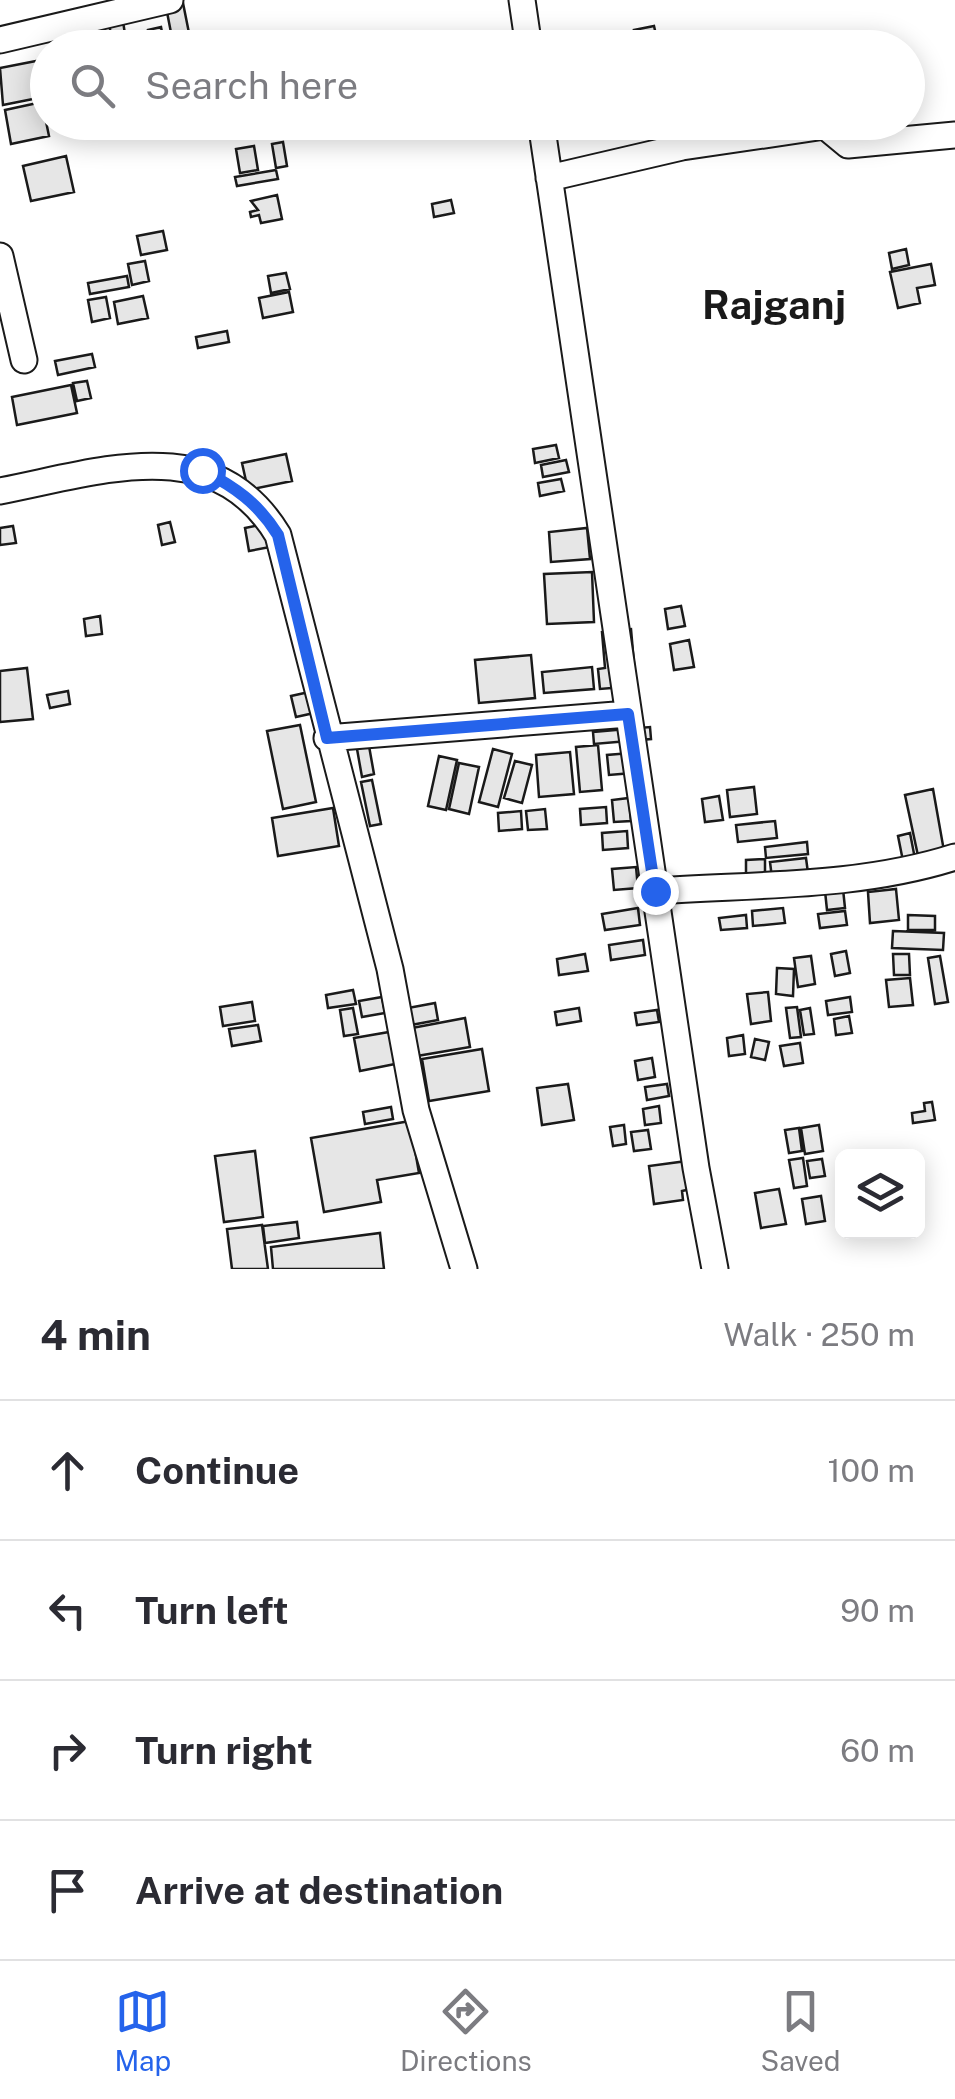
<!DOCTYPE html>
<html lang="en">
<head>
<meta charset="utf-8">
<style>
  :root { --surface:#fff; --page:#f2f2f3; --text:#2b2b33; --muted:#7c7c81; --line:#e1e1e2; --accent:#2563eb }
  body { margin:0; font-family:"Public Sans",sans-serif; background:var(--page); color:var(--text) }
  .controls { position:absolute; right:30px; bottom:30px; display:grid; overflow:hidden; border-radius:15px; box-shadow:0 5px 25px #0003 }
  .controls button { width:90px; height:90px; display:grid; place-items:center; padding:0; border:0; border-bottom:2px solid var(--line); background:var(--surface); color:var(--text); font:50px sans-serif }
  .stop { position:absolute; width:30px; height:30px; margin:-22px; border:8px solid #2563eb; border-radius:50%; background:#fff }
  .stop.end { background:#2563eb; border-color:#fff; box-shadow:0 2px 10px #0008 }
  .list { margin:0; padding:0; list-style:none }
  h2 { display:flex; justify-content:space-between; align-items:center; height:130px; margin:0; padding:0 40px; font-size:42px }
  h2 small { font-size:32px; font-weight:400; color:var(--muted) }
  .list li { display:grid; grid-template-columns:65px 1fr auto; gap:30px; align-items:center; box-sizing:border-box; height:140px; padding:0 40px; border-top:2px solid var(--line) }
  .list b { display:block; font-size:38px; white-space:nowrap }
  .list em { font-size:32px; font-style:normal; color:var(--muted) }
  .icon { flex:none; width:55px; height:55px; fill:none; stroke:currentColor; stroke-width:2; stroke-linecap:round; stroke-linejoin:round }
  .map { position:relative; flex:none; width:955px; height:1269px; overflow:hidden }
  .search { position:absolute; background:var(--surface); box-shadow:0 5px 25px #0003; left:30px; right:30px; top:30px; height:110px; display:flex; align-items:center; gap:25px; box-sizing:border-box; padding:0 35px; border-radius:55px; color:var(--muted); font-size:38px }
  .sheet { height:690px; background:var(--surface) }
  nav { display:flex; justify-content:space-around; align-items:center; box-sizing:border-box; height:140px; border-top:2px solid var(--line); background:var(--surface); font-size:28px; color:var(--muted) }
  nav a { display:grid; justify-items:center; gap:5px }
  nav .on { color:var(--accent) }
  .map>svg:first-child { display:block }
  .building { fill:#e6e6e6; stroke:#1a1a1a; stroke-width:2.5 }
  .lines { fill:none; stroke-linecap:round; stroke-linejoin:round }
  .minor-casing { stroke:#1a1a1a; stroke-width:29 }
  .minor { stroke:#fff; stroke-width:25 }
  .route { stroke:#2563eb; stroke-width:12 }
  .labels { text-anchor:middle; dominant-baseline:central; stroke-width:8; stroke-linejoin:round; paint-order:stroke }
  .quarter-label { font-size:40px; font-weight:bold; fill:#1a1a1a; stroke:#fff }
</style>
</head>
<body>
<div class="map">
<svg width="955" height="1269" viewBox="0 0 955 1269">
  <rect width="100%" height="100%" fill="#fff"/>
  <!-- building -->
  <path class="building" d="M183,3L192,48H174L166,7Z
    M123,21L127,48H113L109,23Z
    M654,26L659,48H638L634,30Z
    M161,27L165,48H151L148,30Z
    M36,61L43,97L3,105L0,68Z
    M42,102L49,136L11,144L5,110Z
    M191,122H236L237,127L194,135Z
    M283,142L287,166L276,168L272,144Z
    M254,146L258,170L240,173L236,149Z
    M66,156L74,192L31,201L23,166Z
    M276,170L278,179L237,186L235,177Z
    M277,195L282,219L261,223L259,215L251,217L250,212L258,210L251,201Z
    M451,200L454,213L434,217L432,204Z
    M163,231L167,250L141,255L137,236Z
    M906,249L909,265L892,269L889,253Z
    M145,261L149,281L132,285L128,264Z
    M931,264L935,285L917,288L920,303L898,308L890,272Z
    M286,273L290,289L271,293L268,276Z
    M127,276L129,287L90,294L88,283Z
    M289,292L293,312L263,318L259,298Z
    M143,296L148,318L118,324L114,302Z
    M106,297L110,318L92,322L88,300Z
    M227,331L229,342L198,348L196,337Z
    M92,354L95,367L58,375L55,361Z
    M87,381L91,398L77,401L73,383Z
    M71,385L77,413L17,425L12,397Z
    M556,445L559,458L535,463L533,449Z
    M286,454L292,481L248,490L242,463Z
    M566,460L569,472L543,477L541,465Z
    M561,479L564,491L540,496L538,483Z
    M170,522L175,542L162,545L158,525Z
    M265,524L270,547L249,551L245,528Z
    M13,526L16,543L0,545V528Z
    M587,528L590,559L551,562L549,532Z
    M592,572L594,622L547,624L544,574Z
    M681,606L685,626L668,629L665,609Z
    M100,616L102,634L86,636L84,619Z
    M631,629L636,686L600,689L598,669L605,668L602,632Z
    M689,640L694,667L674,670L670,644Z
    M531,655L535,698L479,703L475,660Z
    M592,667L594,689L544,693L542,672Z
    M27,668L33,719L0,722V671Z
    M68,691L70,704L50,708L47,695Z
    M309,692L314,713L296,717L291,696Z
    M300,725L316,802L283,809L267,731Z
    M650,727L651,739L594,744L593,732Z
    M598,745L602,790L580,792L576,747Z
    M369,746L374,774L362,777L357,749Z
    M493,749L512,754L498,807L479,802Z
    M570,752L574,794L539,797L536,755Z
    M630,753L632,773L609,775L607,755Z
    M439,756L457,760L446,810L428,806Z
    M515,761L532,765L522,803L504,798Z
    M459,763L479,767L469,814L449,809Z
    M372,780L381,824L370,826L361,782Z
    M754,787L757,814L730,817L727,790Z
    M933,789L944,851L920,865L905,795Z
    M719,796L723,820L705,822L702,799Z
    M629,798L631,821L614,822L612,800Z
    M606,807L607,823L581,825L580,809Z
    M333,808L339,846L278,856L272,818Z
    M545,809L547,829L528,830L526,811Z
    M521,811L522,829L499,831L498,813Z
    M775,821L777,838L738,842L736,825Z
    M627,831L628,848L603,850L602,833Z
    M910,833L916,864L904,866L898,836Z
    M807,842L808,854L766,858L765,847Z
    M806,858L808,873L772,878L770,862Z
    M765,859V876L746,877V860Z
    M636,867L638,888L614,890L612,869Z
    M843,889L845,908L827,910L825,891Z
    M896,889L899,920L870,923L868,892Z
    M638,908L640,925L605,930L602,914Z
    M783,908L785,923L753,926L752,911Z
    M845,911L847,925L820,928L818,914Z
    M746,915L747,928L721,930L719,918Z
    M908,915L935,916V930H908Z
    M893,931L944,933L943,950L892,948Z
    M643,940L645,955L611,960L609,945Z
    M846,951L850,973L835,976L831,954Z
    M585,954L588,971L559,975L557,959Z
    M893,954H909L910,975H894Z
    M811,956L815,984L798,987L794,958Z
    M940,956L948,1002L935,1004L928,958Z
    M777,968L794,969L793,996L776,994Z
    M910,978L913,1005L889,1007L886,980Z
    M353,990L356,1004L328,1008L326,995Z
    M768,992L771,1021L751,1024L747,994Z
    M382,997L385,1013L362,1017L359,1001Z
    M850,997L852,1012L828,1015L826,1001Z
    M252,1002L255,1021L223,1026L220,1007Z
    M435,1003L438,1020L411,1025L408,1008Z
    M797,1007L801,1037L790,1038L786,1008Z
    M353,1008L358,1034L344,1036L340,1010Z
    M579,1008L581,1021L557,1025L555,1012Z
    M810,1008L814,1034L804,1035L800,1010Z
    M657,1010L659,1022L637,1025L635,1013Z
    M849,1016L852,1033L836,1035L834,1019Z
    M465,1018L470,1047L417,1056L412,1028Z
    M258,1025L261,1041L232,1046L229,1029Z
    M389,1032L395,1064L360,1071L354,1038Z
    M743,1035L745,1054L729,1056L727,1038Z
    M755,1039L769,1042L765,1060L751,1057Z
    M800,1043L803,1063L784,1066L780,1046Z
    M482,1049L489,1091L429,1101L422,1059Z
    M652,1058L655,1077L638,1080L635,1061Z
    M568,1084L574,1120L542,1125L537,1088Z
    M667,1084L669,1096L647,1100L645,1087Z
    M932,1102L935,1120L913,1123L912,1113L925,1111L924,1103Z
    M659,1106L661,1123L645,1125L643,1109Z
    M391,1107L393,1119L365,1124L363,1112Z
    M410,1121L419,1173L377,1180L381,1202L324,1212L311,1138Z
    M624,1125L626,1144L613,1146L610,1127Z
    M819,1125L823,1151L805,1154L801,1128Z
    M799,1128L802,1151L789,1153L785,1130Z
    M648,1130L651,1149L634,1151L631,1132Z
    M255,1151L263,1217L224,1222L215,1156Z
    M803,1158L807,1186L794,1188L789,1160Z
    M822,1159L825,1176L810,1178L807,1161Z
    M687,1161L691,1189L682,1191L683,1200L654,1204L649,1166Z
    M779,1189L786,1224L761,1228L755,1193Z
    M821,1196L825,1221L806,1224L802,1199Z
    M297,1222L299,1238L265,1243L263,1226Z
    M262,1225L268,1269H232L227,1229Z
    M380,1233L384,1269H273L271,1247Z"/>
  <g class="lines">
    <defs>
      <path id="minor" d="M522,0L529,48
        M0,40L170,0
        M541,122L696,1168L715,1269
        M549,178L682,147L825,126L848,145L955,135
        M0,256L24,360
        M0,491C100,472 214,429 278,535L390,969L416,1110L464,1269
        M327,738L628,714
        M655,891C755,884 858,888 955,857"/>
    </defs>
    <!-- minor casing -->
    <use href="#minor" class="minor-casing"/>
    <!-- minor -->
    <use href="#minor" class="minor"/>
  </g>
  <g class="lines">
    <!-- route -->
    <path class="route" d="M202,470C235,487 258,503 278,535L327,738L628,714L655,891"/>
  </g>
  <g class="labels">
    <!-- quarter labels -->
    <g class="quarter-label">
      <text x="774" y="304">Rajganj</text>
    </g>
  </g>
</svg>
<div class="controls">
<button><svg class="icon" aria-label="layers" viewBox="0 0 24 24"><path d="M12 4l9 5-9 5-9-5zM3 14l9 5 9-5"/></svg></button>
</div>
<div class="stop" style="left:202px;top:470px"></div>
<div class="stop end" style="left:655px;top:891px"></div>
<div class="search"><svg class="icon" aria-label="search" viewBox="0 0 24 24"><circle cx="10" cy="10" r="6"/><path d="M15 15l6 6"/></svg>Search here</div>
</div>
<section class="sheet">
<h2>4 min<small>Walk · 250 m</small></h2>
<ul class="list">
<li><svg class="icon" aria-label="ahead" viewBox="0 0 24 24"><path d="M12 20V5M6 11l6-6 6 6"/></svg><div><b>Continue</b></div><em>100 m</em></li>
<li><svg class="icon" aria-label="left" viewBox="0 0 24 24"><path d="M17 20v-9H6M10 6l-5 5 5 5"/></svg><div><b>Turn left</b></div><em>90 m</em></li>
<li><svg class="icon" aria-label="right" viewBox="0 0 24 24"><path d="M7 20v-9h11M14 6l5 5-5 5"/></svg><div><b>Turn right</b></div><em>60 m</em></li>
<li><svg class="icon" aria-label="arrive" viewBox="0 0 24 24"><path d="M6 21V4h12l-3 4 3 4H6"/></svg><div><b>Arrive at destination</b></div></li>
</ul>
</section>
<nav>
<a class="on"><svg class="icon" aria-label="map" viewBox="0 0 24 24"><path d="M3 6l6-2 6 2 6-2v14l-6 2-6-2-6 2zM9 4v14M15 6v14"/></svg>Map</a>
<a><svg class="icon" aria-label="directions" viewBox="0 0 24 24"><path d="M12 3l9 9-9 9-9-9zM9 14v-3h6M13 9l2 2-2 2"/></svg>Directions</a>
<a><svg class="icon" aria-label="saved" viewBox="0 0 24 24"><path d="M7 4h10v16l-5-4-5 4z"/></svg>Saved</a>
</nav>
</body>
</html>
